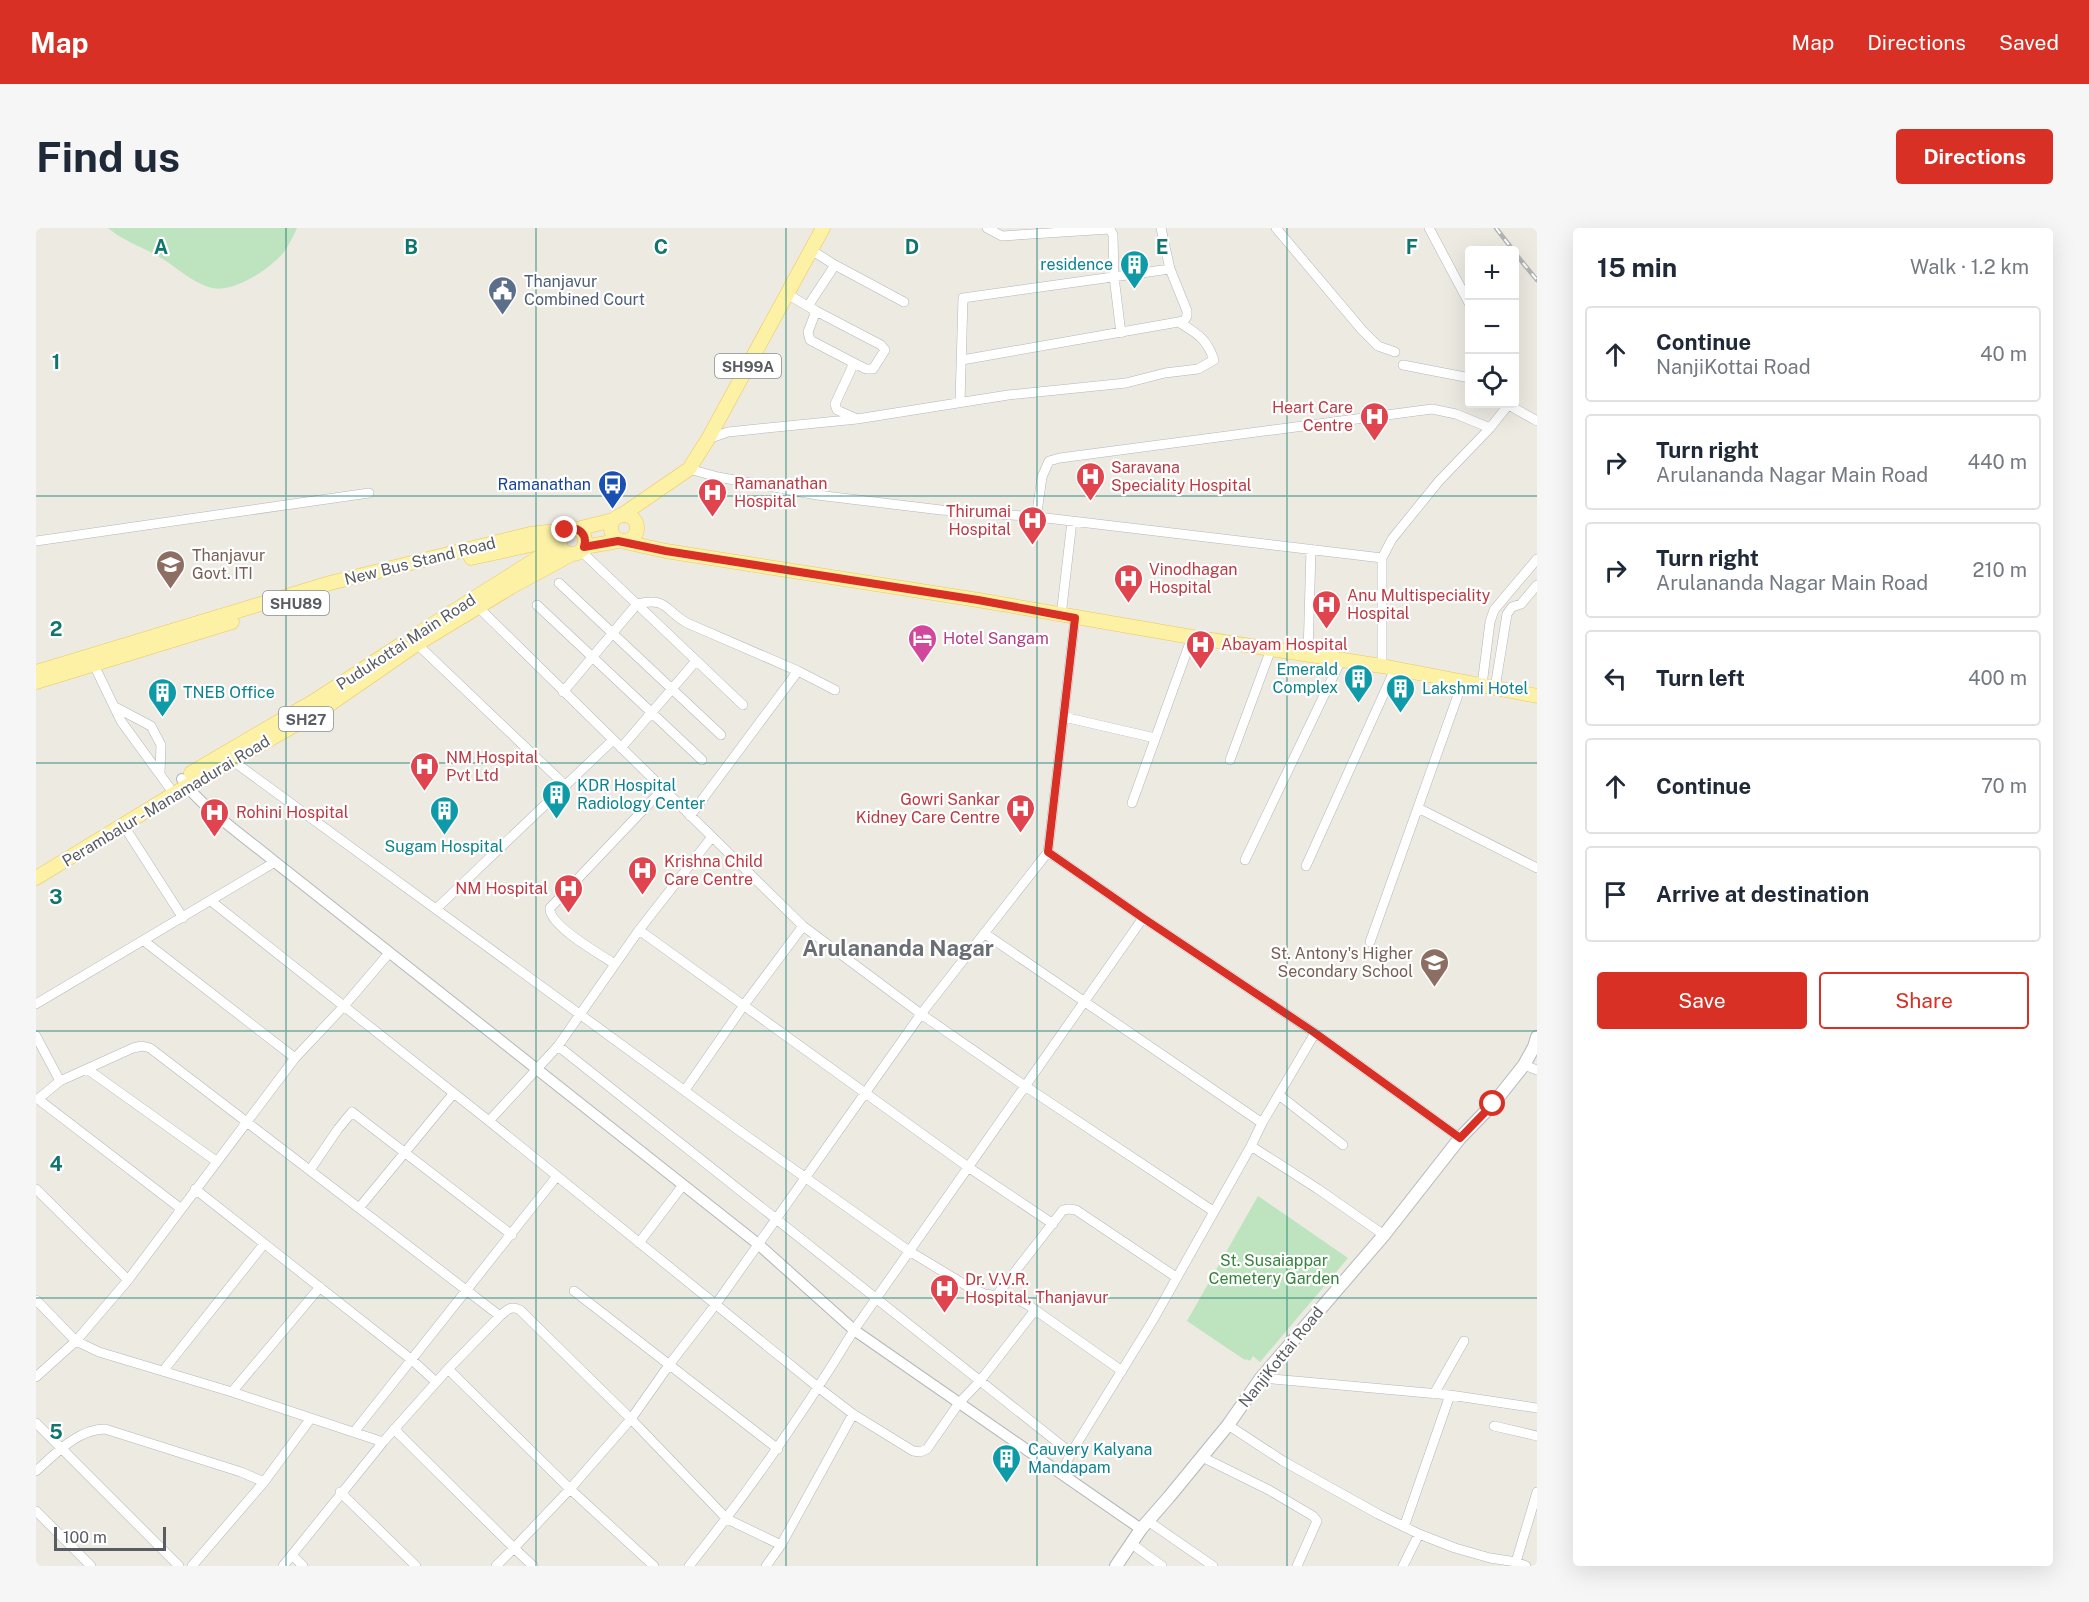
<!DOCTYPE html>
<html lang="en">
<head>
<meta charset="utf-8">
<style>
  :root { --surface:#fff; --page:#f6f6f7; --text:#1f2937; --muted:#747a83; --line:#e0e1e3; --accent:#d93025 }
  body { margin:0; font-family:"Public Sans",sans-serif; background:var(--page); color:var(--text) }
  .controls { position:absolute; right:18px; top:18px; display:grid; overflow:hidden; border-radius:6px; box-shadow:0 6px 24px #0002 }
  .controls button { width:54px; height:54px; display:grid; place-items:center; padding:0; border:0; border-bottom:2px solid var(--line); background:var(--surface); color:var(--text); font:30px sans-serif }
  .scale { position:absolute; left:18px; bottom:15px; width:112px; box-sizing:border-box; padding-left:6px; border:3px solid #595c61; border-top:0; font-size:16px; line-height:21px; white-space:nowrap; color:#595c61; -webkit-text-stroke:4px #fff; paint-order:stroke }
  .stop { position:absolute; width:18px; height:18px; margin:-14px; border:4px solid #d93025; border-radius:50%; background:#fff }
  .stop.end { background:#d93025; border-color:#fff; box-shadow:0 2px 6px #0008 }
  .list { margin:0; padding:0; list-style:none }
  h2 { display:flex; justify-content:space-between; align-items:center; height:78px; margin:0; padding:0 24px; font-size:26px }
  h2 small { font-size:20px; font-weight:400; color:var(--muted) }
  .list li { display:grid; grid-template-columns:39px 1fr auto; gap:18px; align-items:center; box-sizing:border-box; height:96px; margin:0 12px 12px; padding:0 12px; border:2px solid var(--line); border-radius:6px }
  .list b { display:block; font-size:22px; white-space:nowrap }
  .list p { margin:0; font-size:20px; white-space:nowrap; color:var(--muted) }
  .list em { font-size:20px; font-style:normal; color:var(--muted) }
  .actions { display:flex; gap:12px; padding:18px 24px }
  .actions a { flex:1; padding:14px 0; border:2px solid var(--accent); border-radius:6px; text-align:center; font-size:21px; color:var(--accent) }
  .actions .main { background:var(--accent); color:#fff }
  .icon { flex:none; width:33px; height:33px; fill:none; stroke:currentColor; stroke-width:2; stroke-linecap:round; stroke-linejoin:round }
  .map { position:relative; flex:none; width:1501px; height:1338px; overflow:hidden; border-radius:6px }
  header { display:flex; align-items:center; gap:36px; box-sizing:border-box; height:84px; padding:0 30px; background:var(--accent); color:#fff }
  header strong { font-size:28px }
  nav { display:flex; gap:33px; margin-inline-start:auto; font-size:21px }
  .intro { display:flex; align-items:center; justify-content:space-between; box-sizing:border-box; height:144px; padding:0 36px }
  h1 { margin:0; font-size:42px }
  .button { padding:15px 27px; border-radius:6px; background:var(--accent); color:#fff; font-size:21px; font-weight:700 }
  main { display:flex; gap:36px; padding:0 36px }
  aside { flex:1; background:var(--surface); border-radius:6px; box-shadow:0 6px 24px #0002 }
  .map>svg:first-child { display:block }
  .green { fill:#bde3bf }
  .lines { fill:none; stroke-linecap:round; stroke-linejoin:round }
  .minor-casing { stroke:#b3b6bb; stroke-width:10 }
  .tertiary-casing { stroke:#b3b6bb; stroke-width:12 }
  .secondary-casing { stroke:#b4b7bd; stroke-width:14 }
  .primary-casing { stroke:#ecc859; stroke-width:15 }
  .minor { stroke:#fff; stroke-width:9 }
  .tertiary { stroke:#fff; stroke-width:10 }
  .secondary { stroke:#fff; stroke-width:12 }
  .primary { stroke:#fcf1a5; stroke-width:14 }
  .rail-casing { stroke:#b2b3b3; stroke-width:4.5 }
  .rail { stroke:#fff; stroke-width:2; stroke-dasharray:7; stroke-linecap:butt }
  .route { stroke:#d93025; stroke-width:8 }
  .grid { fill:none; stroke:#0f766e; stroke-width:1.5; stroke-opacity:0.55 }
  .labels { text-anchor:middle; dominant-baseline:central; stroke-width:4.5; stroke-linejoin:round; paint-order:stroke }
  .shield { fill:#fff; stroke:#8b8d90; stroke-width:1.5 }
  .shield-label { font-size:15px; font-weight:bold; fill:#595c61 }
  .culture-label { font-size:16px; fill:#0d838f; stroke:#fff; text-anchor:start }
  .service-label { font-size:16px; fill:#4e5e75; stroke:#fff; text-anchor:start }
  .health-label { font-size:16px; fill:#be3a42; stroke:#fff; text-anchor:start }
  .transit-label { font-size:16px; fill:#164399; stroke:#fff; text-anchor:end }
  .education-label { font-size:16px; fill:#785e54; stroke:#fff; text-anchor:start }
  .street-label { font-size:16px; fill:#595c61; stroke:#fff }
  .hotel-label { font-size:16px; fill:#b23c85; stroke:#fff; text-anchor:start }
  .park-label { font-size:16px; fill:#37823d; stroke:#fff }
  .district-label { font-size:22px; font-weight:bold; fill:#6a6e73; stroke:#fff }
  .grid-label { font-size:20px; text-anchor:middle; font-weight:bold; fill:#0f766e; stroke:#fff; stroke-width:4.5; stroke-linejoin:round; paint-order:stroke }
</style>
</head>
<body>
<header>
<strong>Map</strong>
<nav><a>Map</a><a>Directions</a><a>Saved</a></nav>
</header>
<div class="intro"><h1>Find us</h1><a class="button">Directions</a></div>
<main>
<div class="map">
<svg width="1501" height="1338" viewBox="0 0 1501 1338">
  <rect width="100%" height="100%" fill="#eceae1"/>
  <!-- green -->
  <path class="green" d="M72,0H261C257,8 253,17 248,24C234,41 198,65 176,60C154,54 139,37 120,27C104,18 86,12 72,0Z
    M1222,968L1312,1030L1224,1134L1217,1128L1214,1133L1210,1131L1209,1132L1151,1093Z"/>
  <g class="lines">
    <defs>
      <path id="minor" d="M951,0L966,8L1074,1L1077,7L1078,49L1085,105
        M1240,0L1326,102L1342,118L1359,124
        M1393,0L1434,77
        M775,22L799,37L868,74
        M751,66L780,83L772,104L774,112L818,135L799,176L801,182L819,190
        M772,78L799,37
        M780,83L845,117L849,122L837,141H830L818,135
        M926,132L1148,93L1151,88V83L1134,41L1125,0
        M1367,137L1434,150
        M924,174L927,70L1134,41
        M1471,176L1501,193
        M672,211L692,204L821,191L972,167L1090,155L1129,145L1162,141L1178,132C1171,111 1162,106 1144,95
        M653,241L682,249L781,267L905,282L1002,289L1346,330
        M1002,289L1001,284L1006,249L1013,233L1024,230L1396,181L1420,186L1454,200
        M0,313L333,265
        M545,323L707,477
        M523,355L685,507
        M438,375L767,698L885,786L989,858L1177,983
        M501,377L666,532
        M1025,388L1036,293
        M1039,390L1012,624L1107,690L1279,805L1424,910
        M381,416L530,558
        M1272,427L1275,321
        M58,437L85,493L133,559
        M1346,438V330L1356,311L1403,253L1454,200L1473,176
        M1446,457L1454,394L1458,382L1501,331
        M1459,460L1471,386L1476,379L1485,376L1501,357
        M527,464L601,376C632,369 628,382 651,395L762,443L799,462
        M79,479L115,498L125,517L124,545
        M1028,489L1119,510
        M585,520L660,433
        M1194,532L1235,421
        M197,533L705,904L873,1023L931,1058L949,1066L981,1071L992,1077L1086,1143
        M1096,575L1156,409
        M1382,580L1501,640
        M654,588L762,443
        M88,598L147,690
        M1209,632L1305,432
        M1270,638L1359,441
        M175,673L453,893L783,1160L817,1186L877,1223L884,1224L891,1221L923,1175L944,1153L999,1082
        M400,681L577,512
        M603,702L932,939L1017,996
        M948,705L1226,895
        M108,713L259,830
        M1334,714L1427,453
        M579,736C565,727 512,697 514,680L627,561
        M0,776L239,634
        M0,808L24,853
        M522,818L1035,1225
        M1488,837L1501,842
        M51,841L180,933
        M649,862L708,777L767,698
        M1243,867L1307,917
        M453,893L522,818L603,702L675,610
        M1215,918L1282,961L1348,1007
        M274,942L302,901L316,884L476,1007
        M0,961L92,1052
        M159,961L376,1132L400,1154
        M144,980L2,871L24,853L97,820L106,818L114,820L464,1088
        M323,980L417,866
        M603,1015L647,957
        M538,1063L742,1221
        M960,1068L1027,982L1033,981L1040,982L1140,1049
        M0,1072L40,1113L63,1124L196,1164L347,1214
        M412,1141L534,1261L618,1338
        M127,1143L228,1016
        M0,1149L40,1113L92,1052L259,830L308,778L353,725
        M1225,1150L1414,1167L1501,1180
        M196,1164L284,1059
        M1398,1166L1428,1113
        M0,1195L143,1338
        M1192,1197L1247,1233L1342,1286L1383,1306L1419,1320L1454,1330L1480,1334L1490,1338
        M1458,1198L1501,1208
        M358,1201L478,1320L534,1261L595,1191L633,1137L680,1076L885,786L1012,624
        M318,1204L521,948
        M1166,1229L1233,1262L1277,1288L1281,1293L1261,1338
        M0,1243C19,1226 42,1201 69,1201L205,1244L228,1254L156,1338
        M1025,1246L1035,1225L1117,1092L1215,918L1226,895L1279,805
        M228,1254L275,1190
        M304,1264L380,1338
        M0,1283L55,1338
        M1112,1293L1177,1338
        M1368,1299L1414,1167
        M1096,1316L1126,1338
        M256,1327L267,1338
        M1480,1334L1501,1264
        M247,1338L347,1214L412,1141L464,1088C471,1082 475,1077 484,1082L595,1191L691,1291L745,1317
        M460,1338L478,1320L497,1338
        M653,1338C713,1263 768,1184 818,1102L1107,690
        M730,1338L745,1317L817,1186
        M1367,1338L1383,1306"/>
      <path id="tertiary" d="M146,551C161,576 214,613 239,634L722,1016L818,1102L1105,1301"/>
      <path id="secondary" d="M1080,1338L1105,1301L1133,1269L1192,1197L1225,1150L1348,1007L1424,910L1457,876L1488,837L1498,819L1501,809"/>
      <path id="primary" d="M575 300a13 13 0 1 1 26 0a13 13 0 1 1-26 0Z
        M586,287L653,241L672,211L787,0
        M523 313a13 13 0 1 1 26 0a13 13 0 1 1-26 0Z
        M541,301L577,292
        M589,314L630,323L942,372L1156,409L1346,438L1501,468
        M548,319L582,313
        M435,330L499,316H524
        M380,407L524,316
        M0,444L294,355L494,306L529,302
        M0,454L196,394
        M155,545L278,473L364,417
        M0,650L151,558L284,483L381,416L475,359L536,326"/>
    </defs>
    <!-- minor casing -->
    <use href="#minor" class="minor-casing"/>
    <!-- tertiary casing -->
    <use href="#tertiary" class="tertiary-casing"/>
    <!-- secondary casing -->
    <use href="#secondary" class="secondary-casing"/>
    <!-- primary casing -->
    <use href="#primary" class="primary-casing"/>
    <!-- minor -->
    <use href="#minor" class="minor"/>
    <!-- tertiary -->
    <use href="#tertiary" class="tertiary"/>
    <!-- secondary -->
    <use href="#secondary" class="secondary"/>
    <!-- primary -->
    <use href="#primary" class="primary"/>
    <defs>
      <path id="rail" d="M1460,0L1477,22
        M1478,24L1501,52"/>
    </defs>
    <!-- rail casing -->
    <use href="#rail" class="rail-casing"/>
    <!-- rail -->
    <use href="#rail" class="rail"/>
  </g>
  <g class="lines">
    <!-- route -->
    <path class="route" d="M529,302C542,297 552,306 548,319L582,313L630,323L942,372L1039,390L1012,624L1107,690L1279,805L1424,910L1457,876"/>
  </g>
  <!-- grid -->
  <path class="grid" d="M250,0V1338M500,0V1338M750,0V1338M1001,0V1338M1251,0V1338M0,268H1501M0,535H1501M0,803H1501M0,1070H1501"/>
  <!-- icons -->
  <defs>
    <symbol id="building-pin" viewBox="-11 -11 22 30"><path d="M0 17L-7.5 6A9.5 9.5 0 1 1 7.5 6Z" fill="#0f9aa8" stroke="#fff"/><path d="M-4-6H4V6H1V3H-1V6H-4ZM-2.5-4.3h1.7v1.8h-1.7ZM.8-4.3h1.7v1.8H.8ZM-2.5-1h1.7V.8h-1.7ZM.8-1h1.7V.8H.8Z" fill="#fff"/></symbol>
    <symbol id="civic-pin" viewBox="-11 -11 22 30"><path d="M0 17L-7.5 6A9.5 9.5 0 1 1 7.5 6Z" fill="#5c6f8a" stroke="#fff"/><path d="M-.6-6.5H3V-4.5H.6V-3L4-1V1h2V6H-6V1h2V-1L-.6-3ZM-1.2 2.5V6h2.4V2.5Z" fill="#fff"/></symbol>
    <symbol id="hospital-pin" viewBox="-11 -11 22 30"><path d="M0 17L-7.5 6A9.5 9.5 0 1 1 7.5 6Z" fill="#e0444e" stroke="#fff"/><path d="M-5-5h3v3.5h4V-5h3V5h-3V1.5h-4V5h-3Z" fill="#fff"/></symbol>
    <symbol id="bus-pin" viewBox="-11 -11 22 30"><path d="M0 17L-7.5 6A9.5 9.5 0 1 1 7.5 6Z" fill="#1a4fb4" stroke="#fff"/><path d="M-5-6H5V4H4V6H2V4H-2V6H-4V4H-5ZM-3.5-4V0h7V-4ZM-3.5 1.2v1.5H-2V1.2ZM2 1.2v1.5H3.5V1.2Z" fill="#fff"/></symbol>
    <symbol id="university-pin" viewBox="-11 -11 22 30"><path d="M0 17L-7.5 6A9.5 9.5 0 1 1 7.5 6Z" fill="#8d6e63" stroke="#fff"/><path d="M0-5L7-2L0 1L-7-2ZM-4 1L0 2.5L4 1V4Q0 6-4 4Z" fill="#fff"/></symbol>
    <symbol id="hotel-pin" viewBox="-11 -11 22 30"><path d="M0 17L-7.5 6A9.5 9.5 0 1 1 7.5 6Z" fill="#d1479c" stroke="#fff"/><path d="M-6-4.5h1.5V1H6V5H4.5V3h-9V5H-6ZM-4 0a1.8 1.8 0 1 1 3.6 0ZM.5 0V-2.5h3Q6-2.5 6 0Z" fill="#fff"/></symbol>
    <symbol id="school-pin" viewBox="-11 -11 22 30"><path d="M0 17L-7.5 6A9.5 9.5 0 1 1 7.5 6Z" fill="#8d6e63" stroke="#fff"/><path d="M0-5L7-2L0 1L-7-2ZM-4 1L0 2.5L4 1V4Q0 6-4 4Z" fill="#fff"/></symbol>
  </defs>
  <g fill-rule="evenodd">
    <use href="#building-pin" x="1082" y="20" width="33" height="45"/>
    <use href="#civic-pin" x="450" y="46" width="33" height="45"/>
    <use href="#hospital-pin" x="1322" y="172" width="33" height="45"/>
    <use href="#hospital-pin" x="1038" y="232" width="33" height="45"/>
    <use href="#bus-pin" x="560" y="240" width="33" height="45"/>
    <use href="#hospital-pin" x="660" y="248" width="33" height="45"/>
    <use href="#hospital-pin" x="980" y="276" width="33" height="45"/>
    <use href="#university-pin" x="118" y="320" width="33" height="45"/>
    <use href="#hospital-pin" x="1076" y="334" width="33" height="45"/>
    <use href="#hospital-pin" x="1274" y="360" width="33" height="45"/>
    <use href="#hotel-pin" x="870" y="394" width="33" height="45"/>
    <use href="#hospital-pin" x="1148" y="400" width="33" height="45"/>
    <use href="#building-pin" x="1306" y="434" width="33" height="45"/>
    <use href="#building-pin" x="1348" y="444" width="33" height="45"/>
    <use href="#building-pin" x="110" y="448" width="33" height="45"/>
    <use href="#hospital-pin" x="372" y="522" width="33" height="45"/>
    <use href="#building-pin" x="504" y="550" width="33" height="45"/>
    <use href="#hospital-pin" x="968" y="564" width="33" height="45"/>
    <use href="#building-pin" x="392" y="566" width="33" height="45"/>
    <use href="#hospital-pin" x="162" y="568" width="33" height="45"/>
    <use href="#hospital-pin" x="590" y="626" width="33" height="45"/>
    <use href="#hospital-pin" x="516" y="644" width="33" height="45"/>
    <use href="#school-pin" x="1382" y="718" width="33" height="45"/>
    <use href="#hospital-pin" x="892" y="1044" width="33" height="45"/>
    <use href="#building-pin" x="954" y="1214" width="33" height="45"/>
  </g>
  <g class="labels">
    <!-- shield labels -->
    <g class="shield">
      <rect x="679" y="126" width="66" height="24" rx="4.5"/>
      <rect x="227" y="363" width="66" height="24" rx="4.5"/>
      <rect x="243" y="479" width="54" height="24" rx="4.5"/>
    </g>
    <g class="shield-label">
      <text x="712" y="138">SH99A</text>
      <text x="260" y="375">SHU89</text>
      <text x="270" y="491">SH27</text>
    </g>
    <!-- culture labels -->
    <g class="culture-label">
      <text x="1077" y="36" text-anchor="end">residence</text>
      <text x="1302" y="441" text-anchor="end">Emerald<tspan x="1302" dy="18">Complex</tspan></text>
      <text x="1386" y="460">Lakshmi Hotel</text>
      <text x="147" y="464">TNEB Office</text>
      <text x="541" y="557">KDR Hospital<tspan x="541" dy="18">Radiology Center</tspan></text>
      <text x="408" y="618" text-anchor="middle">Sugam Hospital</text>
      <text x="992" y="1221">Cauvery Kalyana<tspan x="992" dy="18">Mandapam</tspan></text>
    </g>
    <!-- service labels -->
    <g class="service-label">
      <text x="488" y="53">Thanjavur<tspan x="488" dy="18">Combined Court</tspan></text>
    </g>
    <!-- health labels -->
    <g class="health-label">
      <text x="1317" y="179" text-anchor="end">Heart Care<tspan x="1317" dy="18">Centre</tspan></text>
      <text x="1075" y="239">Saravana<tspan x="1075" dy="18">Speciality Hospital</tspan></text>
      <text x="698" y="255">Ramanathan<tspan x="698" dy="18">Hospital</tspan></text>
      <text x="975" y="283" text-anchor="end">Thirumai<tspan x="975" dy="18">Hospital</tspan></text>
      <text x="1113" y="341">Vinodhagan<tspan x="1113" dy="18">Hospital</tspan></text>
      <text x="1311" y="367">Anu Multispeciality<tspan x="1311" dy="18">Hospital</tspan></text>
      <text x="1185" y="416">Abayam Hospital</text>
      <text x="410" y="529">NM Hospital<tspan x="410" dy="18">Pvt Ltd</tspan></text>
      <text x="964" y="571" text-anchor="end">Gowri Sankar<tspan x="964" dy="18">Kidney Care Centre</tspan></text>
      <text x="200" y="584">Rohini Hospital</text>
      <text x="628" y="633">Krishna Child<tspan x="628" dy="18">Care Centre</tspan></text>
      <text x="512" y="660" text-anchor="end">NM Hospital</text>
      <text x="929" y="1051">Dr. V.V.R.<tspan x="929" dy="18">Hospital, Thanjavur</tspan></text>
    </g>
    <!-- transit labels -->
    <g class="transit-label">
      <text x="555" y="256">Ramanathan</text>
    </g>
    <!-- education labels -->
    <g class="education-label">
      <text x="156" y="327">Thanjavur<tspan x="156" dy="18">Govt. ITI</tspan></text>
      <text x="1377" y="725" text-anchor="end">St. Antony's Higher<tspan x="1377" dy="18">Secondary School</tspan></text>
    </g>
    <!-- street labels -->
    <g class="street-label">
      <text transform="translate(384 333) rotate(-14)">New Bus Stand Road</text>
      <text transform="translate(370 414) rotate(-33)">Pudukottai Main Road</text>
      <text transform="translate(130 573) rotate(-31)">Perambalur - Manamadurai Road</text>
      <text transform="translate(1245 1129) rotate(-51)">NanjiKottai Road</text>
    </g>
    <!-- hotel labels -->
    <g class="hotel-label">
      <text x="907" y="410">Hotel Sangam</text>
    </g>
    <!-- park labels -->
    <g class="park-label">
      <text x="1238" y="1032">St. Susaiappar<tspan x="1238" dy="18">Cemetery Garden</tspan></text>
    </g>
    <!-- district labels -->
    <g class="district-label">
      <text x="862" y="720">Arulananda Nagar</text>
    </g>
  </g>
  <g class="grid-label">
    <text x="125" y="26">A</text>
    <text x="375" y="26">B</text>
    <text x="625" y="26">C</text>
    <text x="876" y="26">D</text>
    <text x="1126" y="26">E</text>
    <text x="1376" y="26">F</text>
    <text x="20" y="141">1</text>
    <text x="20" y="408">2</text>
    <text x="20" y="676">3</text>
    <text x="20" y="943">4</text>
    <text x="20" y="1211">5</text>
  </g>
</svg>
<div class="controls">
<button>+</button>
<button>−</button>
<button><svg class="icon" aria-label="locate" viewBox="0 0 24 24"><circle cx="12" cy="12" r="6"/><path d="M12 2v4M12 18v4M2 12h4M18 12h4"/></svg></button>
</div>
<div class="scale">100 m</div>
<div class="stop" style="left:1457px;top:876px"></div>
<div class="stop end" style="left:529px;top:302px"></div>
</div>
<aside>
<h2>15 min<small>Walk · 1.2 km</small></h2>
<ul class="list">
<li><svg class="icon" aria-label="ahead" viewBox="0 0 24 24"><path d="M12 20V5M6 11l6-6 6 6"/></svg><div><b>Continue</b><p>NanjiKottai Road</p></div><em>40 m</em></li>
<li><svg class="icon" aria-label="right" viewBox="0 0 24 24"><path d="M7 20v-9h11M14 6l5 5-5 5"/></svg><div><b>Turn right</b><p>Arulananda Nagar Main Road</p></div><em>440 m</em></li>
<li><svg class="icon" aria-label="right" viewBox="0 0 24 24"><path d="M7 20v-9h11M14 6l5 5-5 5"/></svg><div><b>Turn right</b><p>Arulananda Nagar Main Road</p></div><em>210 m</em></li>
<li><svg class="icon" aria-label="left" viewBox="0 0 24 24"><path d="M17 20v-9H6M10 6l-5 5 5 5"/></svg><div><b>Turn left</b></div><em>400 m</em></li>
<li><svg class="icon" aria-label="ahead" viewBox="0 0 24 24"><path d="M12 20V5M6 11l6-6 6 6"/></svg><div><b>Continue</b></div><em>70 m</em></li>
<li><svg class="icon" aria-label="arrive" viewBox="0 0 24 24"><path d="M6 21V4h12l-3 4 3 4H6"/></svg><div><b>Arrive at destination</b></div></li>
</ul>
<div class="actions"><a class="main">Save</a><a>Share</a></div>
</aside>
</main>
</body>
</html>
